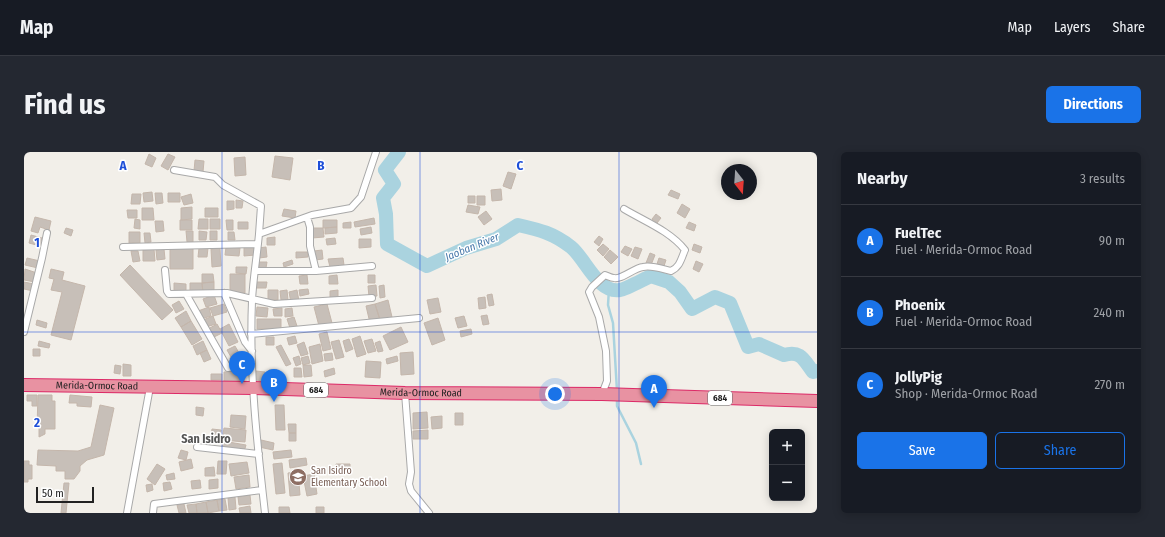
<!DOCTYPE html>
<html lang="en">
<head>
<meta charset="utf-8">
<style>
  :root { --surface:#171b24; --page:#242831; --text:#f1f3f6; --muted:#9ea1a6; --line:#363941; --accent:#1a73e8 }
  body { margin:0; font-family:"Fira Sans Condensed",sans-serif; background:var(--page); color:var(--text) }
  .controls { position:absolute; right:12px; bottom:12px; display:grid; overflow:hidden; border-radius:6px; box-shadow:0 2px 10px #0003 }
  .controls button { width:36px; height:36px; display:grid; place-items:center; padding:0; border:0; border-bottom:1px solid var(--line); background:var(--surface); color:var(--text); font:20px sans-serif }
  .compass { position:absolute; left:697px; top:12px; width:36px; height:36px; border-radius:50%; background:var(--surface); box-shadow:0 2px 10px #0003; rotate:163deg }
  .scale { position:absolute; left:12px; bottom:10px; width:58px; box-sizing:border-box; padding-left:4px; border:2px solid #222; border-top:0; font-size:11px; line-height:14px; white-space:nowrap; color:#222; -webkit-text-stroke:3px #fff; paint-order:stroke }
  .you { position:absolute; left:531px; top:242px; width:14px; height:14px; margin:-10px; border:3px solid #fff; border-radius:50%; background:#1a73e8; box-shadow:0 0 0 6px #1a73e833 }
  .badge { display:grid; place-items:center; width:26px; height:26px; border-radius:50%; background:var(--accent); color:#fff; font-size:13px; font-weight:700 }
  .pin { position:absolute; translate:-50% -33px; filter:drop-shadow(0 1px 2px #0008) }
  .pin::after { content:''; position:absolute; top:21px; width:14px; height:12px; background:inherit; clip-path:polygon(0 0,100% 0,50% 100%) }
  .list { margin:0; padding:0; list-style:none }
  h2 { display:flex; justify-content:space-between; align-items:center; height:52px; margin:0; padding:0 16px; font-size:17px }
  h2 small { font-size:13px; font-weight:400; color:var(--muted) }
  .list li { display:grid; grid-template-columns:26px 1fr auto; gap:12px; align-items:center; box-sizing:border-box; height:72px; padding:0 16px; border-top:1px solid var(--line) }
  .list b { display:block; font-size:15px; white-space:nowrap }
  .list p { margin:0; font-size:13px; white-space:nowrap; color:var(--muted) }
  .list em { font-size:13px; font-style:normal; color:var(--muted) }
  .actions { display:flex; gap:8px; padding:12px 16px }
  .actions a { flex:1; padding:9px 0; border:1px solid var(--accent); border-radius:6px; text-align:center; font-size:14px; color:var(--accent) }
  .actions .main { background:var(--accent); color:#fff }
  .map { position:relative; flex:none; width:793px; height:361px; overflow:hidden; border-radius:6px }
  header { display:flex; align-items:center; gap:24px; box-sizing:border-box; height:56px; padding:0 20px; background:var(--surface); border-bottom:1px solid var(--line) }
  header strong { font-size:19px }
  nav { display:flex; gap:22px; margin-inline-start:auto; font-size:14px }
  .intro { display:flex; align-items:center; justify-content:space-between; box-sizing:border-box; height:96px; padding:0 24px }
  h1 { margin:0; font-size:28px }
  .button { padding:10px 18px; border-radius:6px; background:var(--accent); color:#fff; font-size:14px; font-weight:700 }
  main { display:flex; gap:24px; padding:0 24px }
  aside { flex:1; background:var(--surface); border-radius:6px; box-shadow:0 2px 10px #0003 }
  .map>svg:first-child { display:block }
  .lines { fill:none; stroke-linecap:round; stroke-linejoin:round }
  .stream { stroke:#aad3df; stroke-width:2.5 }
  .river { stroke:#aad3df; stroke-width:14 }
  .building { fill:#c7bfb8; stroke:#c4b6ab }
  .street-casing { stroke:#a9a9a9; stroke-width:8 }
  .highway-casing { stroke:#dc2a67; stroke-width:14 }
  .street { stroke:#fff; stroke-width:6 }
  .highway { stroke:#e892a2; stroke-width:12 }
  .grid { fill:none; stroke:#1d4ed8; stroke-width:1; stroke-opacity:0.55 }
  .labels { text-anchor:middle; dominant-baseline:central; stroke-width:3; stroke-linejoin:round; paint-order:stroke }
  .shield { fill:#fff; stroke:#646464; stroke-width:1 }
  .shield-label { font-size:9px; font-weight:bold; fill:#222 }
  .street-label { font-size:10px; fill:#222; stroke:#fff }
  .education-label { font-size:10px; fill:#785e54; stroke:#fff; text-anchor:start }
  .water-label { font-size:11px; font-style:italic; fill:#4a7aab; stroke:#fff }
  .quarter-label { font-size:12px; font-weight:bold; fill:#555; stroke:#fff }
  .grid-label { font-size:13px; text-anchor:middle; font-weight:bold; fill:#1d4ed8; stroke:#fff; stroke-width:3; stroke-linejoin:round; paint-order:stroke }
</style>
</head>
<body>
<header>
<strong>Map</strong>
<nav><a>Map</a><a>Layers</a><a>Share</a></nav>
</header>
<div class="intro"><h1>Find us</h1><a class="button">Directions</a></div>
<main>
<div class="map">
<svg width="793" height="361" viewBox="0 0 793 361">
  <rect width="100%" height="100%" fill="#f2efe9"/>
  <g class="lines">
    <!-- stream -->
    <path class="stream" d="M585,137L584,153L589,171L593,239
      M593,246V254L612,291L617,312"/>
    <!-- river -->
    <path class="river" d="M375,0L361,18L370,32L359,46L362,62L363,92L403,114L442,96L472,87L494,73C516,78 529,81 547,95C561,106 574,142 596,138C603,137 620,127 627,124L645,130L656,140L668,157L691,145L706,151L724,195L735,192L760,203C777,198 780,208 789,220L793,219"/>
  </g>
  <!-- building -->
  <path class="building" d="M125,2L132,6L128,15L121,12Z
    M144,2L151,5L144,18L137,14Z
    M251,4L269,6L266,28L248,25Z
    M221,5L222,23L211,24L210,6Z
    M171,8L180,9L179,20L170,19Z
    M484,20L492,22L487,37L479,34Z
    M477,37L478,48L468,49L467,38Z
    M647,38L656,42L654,47L644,43Z
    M128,40L129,49L120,50L119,41Z
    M131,41H138L139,51L132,52Z
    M144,41H156V50H144Z
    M108,42H117L116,52H107Z
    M167,42L169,51L160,53L157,45Z
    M444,44H451V51H444Z
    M453,44H461V53H453Z
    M212,48L219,49L218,56H212Z
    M203,49H210V57L203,58Z
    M658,52L666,57L661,66L653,61Z
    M444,53L456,55L454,62L442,60Z
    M168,55V67L157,68V56Z
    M118,56H129L130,68H118Z
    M181,56H194V65H181Z
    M260,57L272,59L271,66L258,64Z
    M103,58H113V66H104Z
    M462,59L468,67L460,73L454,65Z
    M632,62L637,66L633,71L628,67Z
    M11,65L27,69L25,78L16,75L14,81L7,79Z
    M350,66L351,72L331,75L330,70Z
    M111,67L116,68V77L110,76Z
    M175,67H184V77H174Z
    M186,67H196V77H186Z
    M156,68H168V78H156Z
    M202,68H209V78H203Z
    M299,68H313V75L299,76Z
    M131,69H139L140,79L132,80Z
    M214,70H224V77H214Z
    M327,70V76H319V71Z
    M665,70L672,73L670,79L662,76Z
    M313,75V81L301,82V76Z
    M347,75L348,81L337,83L336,77Z
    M42,76L49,78L47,84L40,81Z
    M288,76H299L300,85L288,86Z
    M162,79H169V90H163Z
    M175,79L183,80L182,88H175Z
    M186,79H193V88H186Z
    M105,80H116V91H105Z
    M204,80H210L211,88H204Z
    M120,81H126L127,90L121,91Z
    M7,83L18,86L16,94L5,91Z
    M575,84L579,87L575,94L570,90Z
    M251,85V93H243V86Z
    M311,86L312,92L303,93L302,87Z
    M335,87H347V95L335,96Z
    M579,92L585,97L579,104L573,98Z
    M670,92L678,95L676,101L668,98Z
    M230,94L231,103L220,104V95Z
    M601,94L608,97L604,104L597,100Z
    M202,95L216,96L215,104L201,103Z
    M242,95L243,105L235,106L234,96Z
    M611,95L618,97L614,107L607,104Z
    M146,96H169V117H146Z
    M175,96H184L183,105H174Z
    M196,96L197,114L188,115L187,97Z
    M130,97L131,109H119V98Z
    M140,97L141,107L133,108L132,98Z
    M298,98L299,107L291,108L290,99Z
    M586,98L594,105L587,112L580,105Z
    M107,99H114L116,109L109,110Z
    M272,100H284V105L272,106Z
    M626,101L631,103L627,113L622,111Z
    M3,106L16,109L14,116L1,113Z
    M319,106L320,113L306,115L304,107Z
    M635,106L642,108L640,114L633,112Z
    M268,108L269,112L260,115L259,111Z
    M672,109L679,112L675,120L669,117Z
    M235,110H243L242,116H235Z
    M106,113L149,158L138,168L96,123Z
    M212,115H223L222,122L212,121Z
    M1,117L13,121L11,130L0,128Z
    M27,117L40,120L38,128L61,134L47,188L27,183L38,140L27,138L30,127L25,126Z
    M178,122H189L190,130L178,131Z
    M206,122H221V141H206Z
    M283,123L284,132H276L275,124Z
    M313,123L314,132H305V124Z
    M344,123H351V131H344Z
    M0,130L10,132L9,139L0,137Z
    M190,130V140L179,141L178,131Z
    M232,130H243L242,136H232Z
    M150,131L162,132V142H150Z
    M166,131H178L179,141H166Z
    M352,133L353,144L345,145L344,134Z
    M360,133L361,145L356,146L355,134Z
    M284,137L285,142L276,144L275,138Z
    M244,138H254V148H244Z
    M263,138L264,148H257L256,139Z
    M273,138L275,149L267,151L265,140Z
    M314,138V148H306V139Z
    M468,142L470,153L465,154L463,143Z
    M190,143L193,152L182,155L179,147Z
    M461,145L462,156L455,157L454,146Z
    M414,146L417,160L406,162L403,148Z
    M364,148L368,165L356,168L351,152Z
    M155,149L160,157L152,161L148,153Z
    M200,152L203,160L189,164L186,156Z
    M303,152L308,171L295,174L290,155Z
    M351,152L356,168L346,171L342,154Z
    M185,155L187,164L177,167L174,159Z
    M233,155L244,156L243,165L232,164Z
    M258,156V164H250L249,157Z
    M268,156L269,164L261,165V157Z
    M162,159L167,169L157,175L151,166Z
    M463,163L465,172L459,173L457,164Z
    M189,164L192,172L182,175L179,168Z
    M440,164L443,174L434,176L431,166Z
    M270,165L273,174L266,176L263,167Z
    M414,166L421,188L408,193L400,171Z
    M233,167H257V177H233Z
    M13,168L23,171L22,176L12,173Z
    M167,169L178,187L168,193L157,175Z
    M193,172L198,181L188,186L184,177Z
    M205,172L214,190L205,194L196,177Z
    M377,175L384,190L366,198L359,184Z
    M447,177L448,182L437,185L436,179Z
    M303,180L307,197L299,199L295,182Z
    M271,184L273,191L265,193L263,186Z
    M336,184L342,202L333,205L328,187Z
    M242,185H250V193H242Z
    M325,187L329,197L322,200L319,189Z
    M348,187L352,199L344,201L340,189Z
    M315,188L320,205L312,207L307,190Z
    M15,189L26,192L25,196L14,194Z
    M179,189L183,198L173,203L169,194Z
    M356,189L359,199L354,200L351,191Z
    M280,190L284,202L277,204L273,193Z
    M296,192L299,209L288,212L285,195Z
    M257,193L267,212L262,214L252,195Z
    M211,194L215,201L207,205L203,198Z
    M9,197H16V204H9Z
    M183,198L187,207L180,210L176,201Z
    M389,200L390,222L377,223L376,201Z
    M308,201L309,208L301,209L300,202Z
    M219,202L222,211L209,215L206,206Z
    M275,204L277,212L272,214L269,206Z
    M284,204L286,211L279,213L277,206Z
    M373,204L374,209L363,212L362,207Z
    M342,209L357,210L356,226L341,225Z
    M99,212L107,213V224H99Z
    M91,213L97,214L96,222L90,221Z
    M279,213H287L288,224L280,225Z
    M270,216H277L278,225H270Z
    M310,216L311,222L301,225L300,219Z
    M245,218H253V227H244Z
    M219,219L220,229L200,230V220Z
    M232,219L241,220L240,229L231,228Z
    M187,222H198V228H187Z
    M3,243H13V254H8V249H3Z
    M14,243H28V249H31V277H21V282L15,285V275H13Z
    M46,243L68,245L67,255L53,254V251H45Z
    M76,253L90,256L80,303L63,308L56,314V319L50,327H41V319H32V314L13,313L14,298L54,299L67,295Z
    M251,253H260L261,278H252Z
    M172,255L180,256L179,264L172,263Z
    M403,260L404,276L389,277V261Z
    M431,261H439V273H431Z
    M207,263L222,264L221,277L206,275Z
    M418,264V276L408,277L407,265Z
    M264,272H272V281H265Z
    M200,276L222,278L221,290L198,288Z
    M188,277L197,278L196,286L187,284Z
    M404,278V287H389V279Z
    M265,281H272V289H265Z
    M237,288L250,291L249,298L235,295Z
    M199,289L222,293L220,300L198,296Z
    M157,298L164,300L162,308L154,306Z
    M267,298L268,305L250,307L249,300Z
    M282,306L283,313L266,316L265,308Z
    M167,307L169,316L157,319L155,310Z
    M0,309H5V313H8V327H4V330H0Z
    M194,309H203L202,322H193Z
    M223,310L225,321L207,324L205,312Z
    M258,311L261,341L252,342L249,312Z
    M133,312L141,317L131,333L123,327Z
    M312,312H326V320L312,319Z
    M190,315L191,324H181V316Z
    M274,320L276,343L266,344L264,321Z
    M150,321L151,327L143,328L142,323Z
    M290,322L293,342L283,344L279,324Z
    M225,323L226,335L212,337L210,325Z
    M194,327V336L185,337V328Z
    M176,328L177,336L168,337L167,329Z
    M146,330L148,337L140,339L139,331Z
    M40,331H45L42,361H37Z
    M128,332L129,338L123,340L122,333Z
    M226,343L227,352L215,353L214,345Z
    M211,345L212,357L205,358L204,346Z
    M201,347L203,358L195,359L193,348Z
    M193,348L195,359L184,361L182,350Z
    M182,350L184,361H173L172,352Z
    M160,352L162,361H155L153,353Z
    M172,352L173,361H165L163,353Z
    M226,354L227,361H216L215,356Z
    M255,355H265L266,361H255Z
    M292,355H300V361H292Z"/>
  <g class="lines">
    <defs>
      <path id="street" d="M150,18L191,25L199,33L237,54L235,82
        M283,65L286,75V94L292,119L348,114
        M99,95L234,92
        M141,118L143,139L145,142L203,141L250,152L348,146
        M231,119H292
        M200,141L221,190L228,199
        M162,142L204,216L228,212
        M0,180L18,106L23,81
        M227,182L395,166
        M381,241L387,320L385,332L387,339L405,361
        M578,242L583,229L582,199L575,165L565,140L568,135L581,123C584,124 587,126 590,126C597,128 610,116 619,115C628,113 638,117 647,119C656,115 657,107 661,98C646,79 620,69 600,57
        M173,295L235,302
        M103,361L126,235
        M129,361L130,352L238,338
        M241,361C233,291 225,219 228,149C229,127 233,104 235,82L288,63L327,56L337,45L352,0"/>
      <g id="highway">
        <path id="s1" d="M0,233L229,236L381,241L578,242L793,249"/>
      </g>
    </defs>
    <!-- street casing -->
    <use href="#street" class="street-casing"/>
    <!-- highway casing -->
    <use href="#highway" class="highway-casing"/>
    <!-- street -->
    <use href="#street" class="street"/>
    <!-- highway -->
    <use href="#highway" class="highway"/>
  </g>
  <!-- grid -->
  <path class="grid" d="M198,0V361M396,0V361M595,0V361M0,180H793"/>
  <!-- icons -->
  <defs>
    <symbol id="school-disc" viewBox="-11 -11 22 22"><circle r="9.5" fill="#8d6e63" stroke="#fff"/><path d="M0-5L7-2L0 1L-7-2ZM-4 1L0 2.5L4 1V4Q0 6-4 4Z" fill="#fff"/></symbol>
  </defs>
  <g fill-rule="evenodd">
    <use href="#school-disc" x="264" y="315" width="20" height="20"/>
  </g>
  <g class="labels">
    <!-- shield labels -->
    <g class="shield">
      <rect x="280" y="231" width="24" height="14" rx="3"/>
      <rect x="684" y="239" width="24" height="14" rx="3"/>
    </g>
    <g class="shield-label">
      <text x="292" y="238">684</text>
      <text x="696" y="246">684</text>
    </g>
    <!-- street labels -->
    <g class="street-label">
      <text stroke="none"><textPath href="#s1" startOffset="73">Merida-Ormoc Road</textPath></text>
      <text stroke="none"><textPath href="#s1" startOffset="397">Merida-Ormoc Road</textPath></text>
    </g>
    <!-- education labels -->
    <g class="education-label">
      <text x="287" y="319">San Isidro<tspan x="287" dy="12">Elementary School</tspan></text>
    </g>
    <!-- water labels -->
    <g class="water-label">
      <text transform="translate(448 95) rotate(-22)">Jaoban River</text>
    </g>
    <!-- quarter labels -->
    <g class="quarter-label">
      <text x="182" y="287">San Isidro</text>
    </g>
  </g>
  <g class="grid-label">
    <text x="99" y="18">A</text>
    <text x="297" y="18">B</text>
    <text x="496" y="18">C</text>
    <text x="13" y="95">1</text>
    <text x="13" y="275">2</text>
  </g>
</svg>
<div class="controls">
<button>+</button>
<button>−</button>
</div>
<svg class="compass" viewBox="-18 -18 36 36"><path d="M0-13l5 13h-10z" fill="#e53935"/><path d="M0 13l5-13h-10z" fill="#9ea1a6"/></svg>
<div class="scale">50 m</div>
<div class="you"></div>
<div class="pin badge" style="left:630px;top:256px">A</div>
<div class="pin badge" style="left:250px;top:250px">B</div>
<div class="pin badge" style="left:218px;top:232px">C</div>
</div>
<aside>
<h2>Nearby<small>3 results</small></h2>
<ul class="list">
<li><span class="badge">A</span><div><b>FuelTec</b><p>Fuel · Merida-Ormoc Road</p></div><em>90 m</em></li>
<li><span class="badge">B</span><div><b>Phoenix</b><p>Fuel · Merida-Ormoc Road</p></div><em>240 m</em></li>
<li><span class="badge">C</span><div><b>JollyPig</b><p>Shop · Merida-Ormoc Road</p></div><em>270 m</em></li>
</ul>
<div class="actions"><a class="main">Save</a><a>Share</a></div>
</aside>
</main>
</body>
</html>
